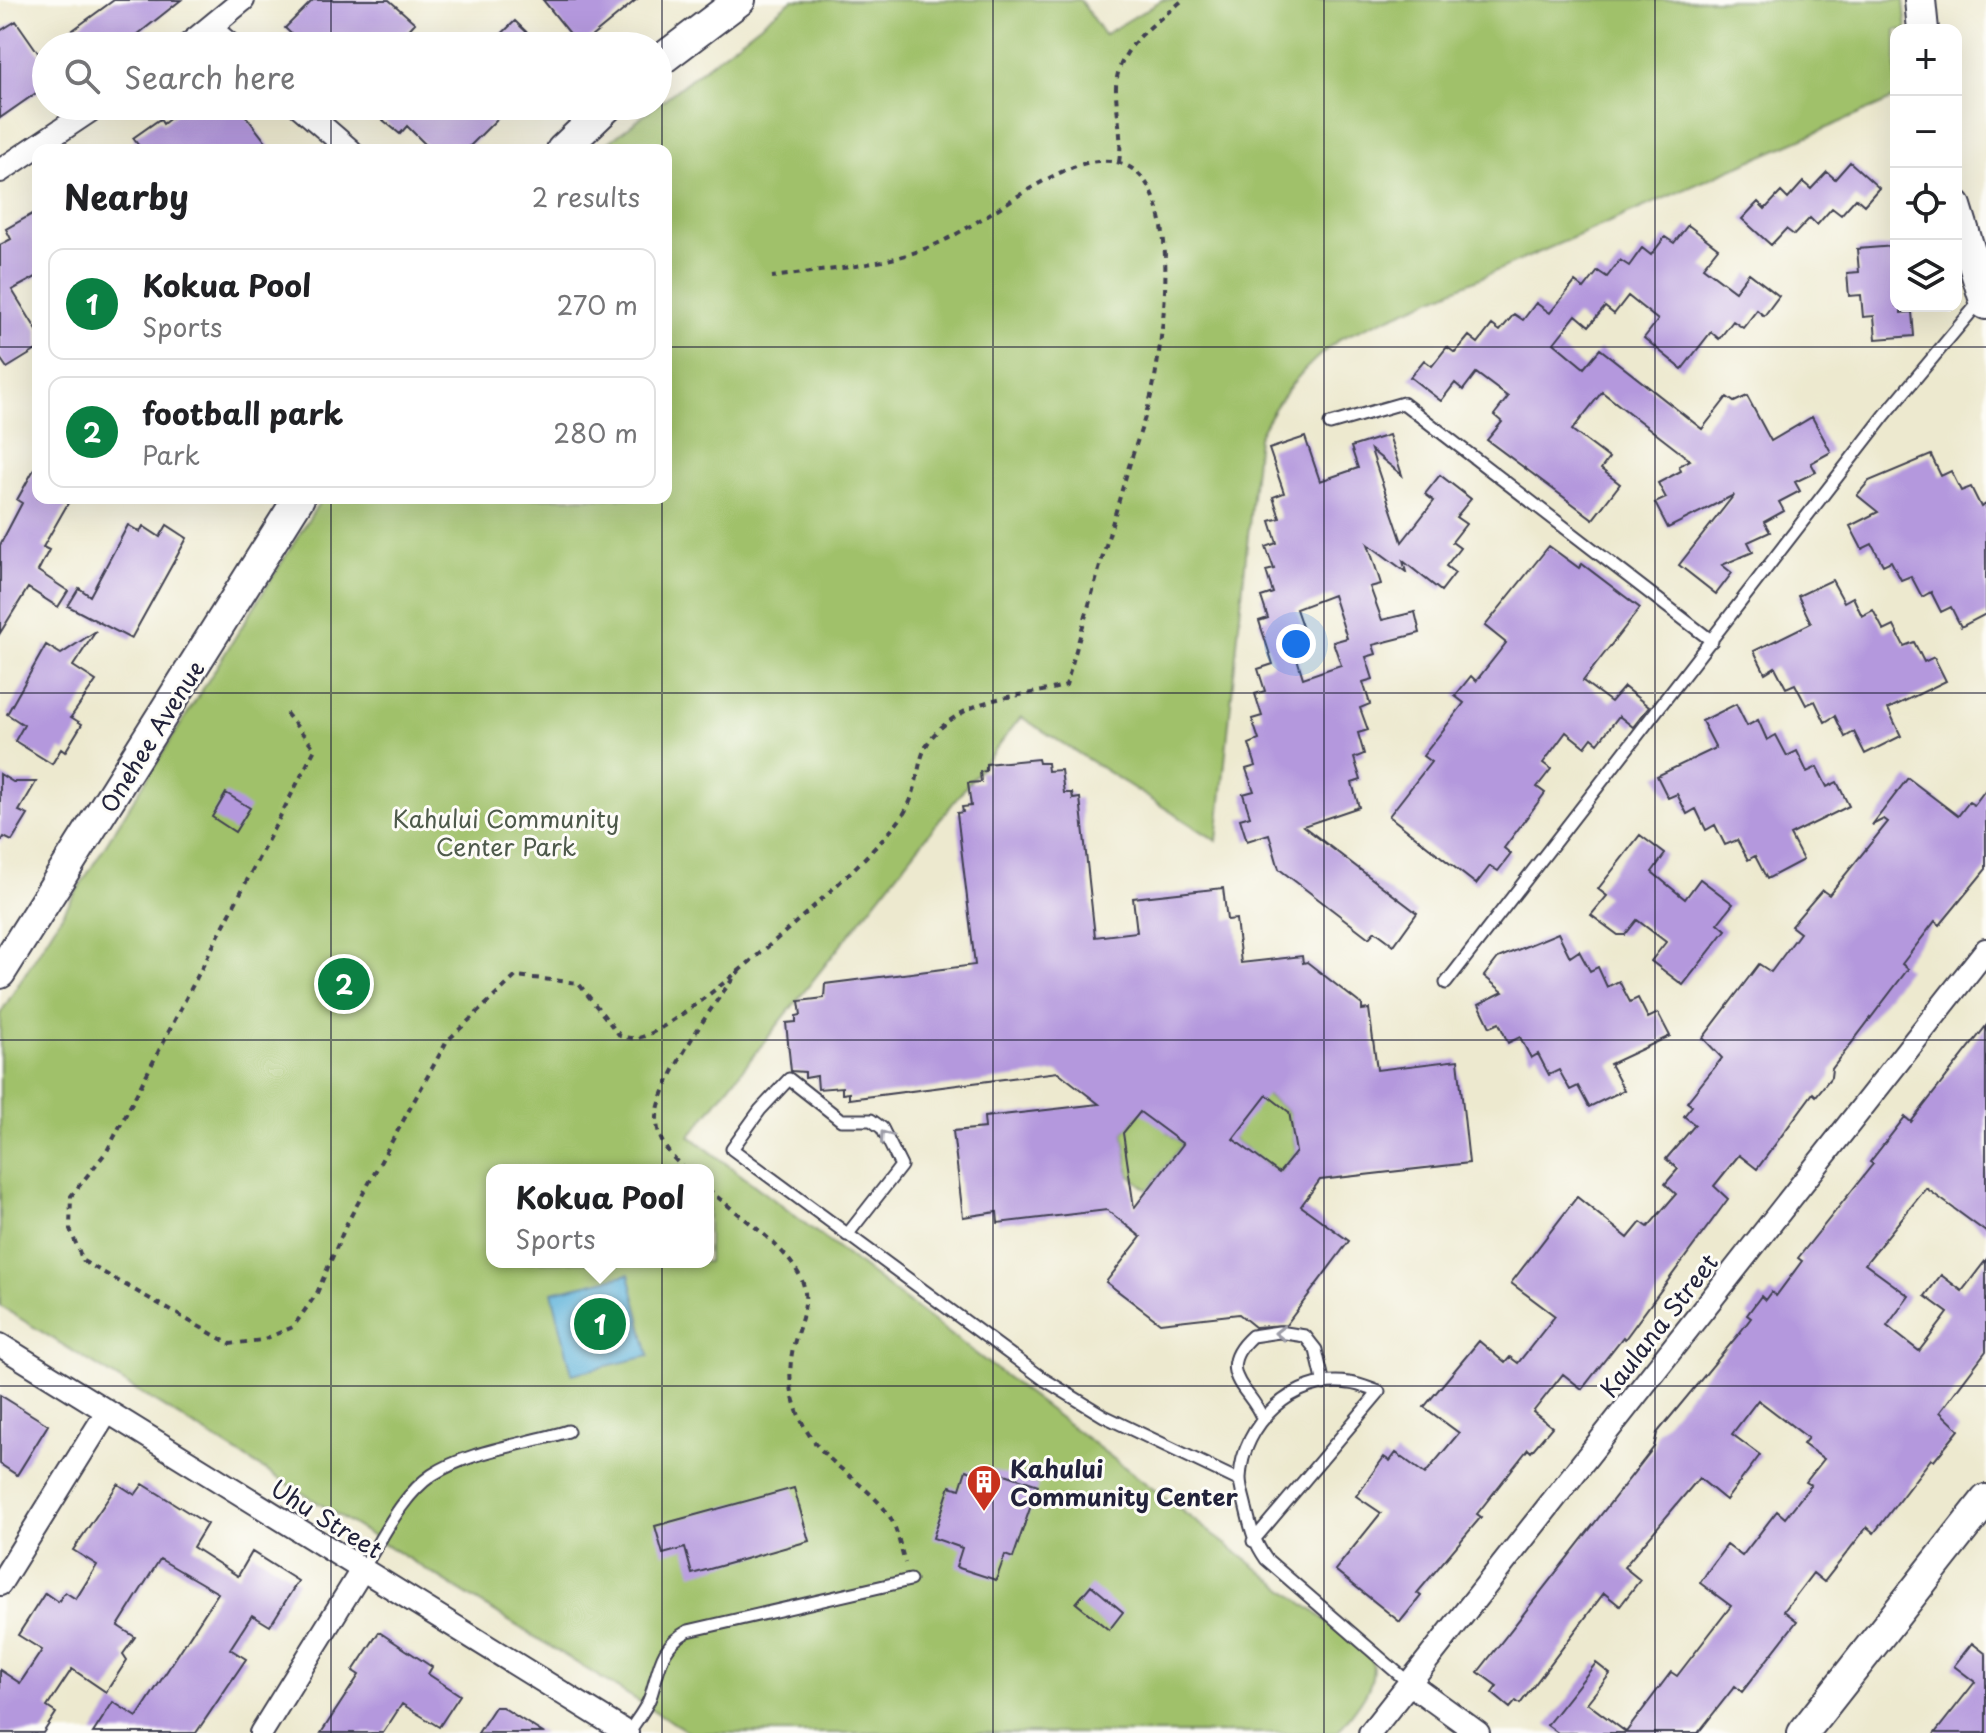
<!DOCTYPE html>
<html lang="en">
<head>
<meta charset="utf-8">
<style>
  :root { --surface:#fff; --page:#f2f2f2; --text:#202124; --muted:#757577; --line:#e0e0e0; --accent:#0b8043 }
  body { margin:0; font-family:"Playpen Sans",sans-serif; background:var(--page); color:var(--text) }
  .controls { position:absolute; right:24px; top:24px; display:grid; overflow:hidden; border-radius:16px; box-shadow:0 8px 32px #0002 }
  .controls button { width:72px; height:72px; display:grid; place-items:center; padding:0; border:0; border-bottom:2px solid var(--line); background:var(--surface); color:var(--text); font:40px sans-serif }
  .you { position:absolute; left:1296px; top:644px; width:28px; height:28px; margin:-20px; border:6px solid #fff; border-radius:50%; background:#1a73e8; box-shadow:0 0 0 12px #1a73e833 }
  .badge { display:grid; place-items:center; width:52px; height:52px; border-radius:50%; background:var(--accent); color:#fff; font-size:26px; font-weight:700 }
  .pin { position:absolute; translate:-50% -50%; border:4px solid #fff; box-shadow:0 2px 8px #0006 }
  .popup { position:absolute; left:486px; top:1164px; width:228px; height:104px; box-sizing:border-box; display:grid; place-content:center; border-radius:16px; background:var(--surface); filter:drop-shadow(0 2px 6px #0005); font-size:26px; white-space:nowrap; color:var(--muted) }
  .popup b { font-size:30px; color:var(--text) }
  .popup::after { content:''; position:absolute; left:50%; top:100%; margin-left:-16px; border:16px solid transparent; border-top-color:var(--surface) }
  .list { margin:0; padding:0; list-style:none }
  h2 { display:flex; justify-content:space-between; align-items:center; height:104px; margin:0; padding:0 32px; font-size:34px }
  h2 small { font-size:26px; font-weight:400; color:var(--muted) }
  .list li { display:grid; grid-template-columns:52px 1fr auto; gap:24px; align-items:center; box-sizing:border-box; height:112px; margin:0 16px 16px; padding:0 16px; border:2px solid var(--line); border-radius:16px }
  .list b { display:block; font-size:30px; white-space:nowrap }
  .list p { margin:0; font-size:26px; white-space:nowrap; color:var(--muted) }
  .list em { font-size:26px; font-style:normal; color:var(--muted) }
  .icon { flex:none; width:44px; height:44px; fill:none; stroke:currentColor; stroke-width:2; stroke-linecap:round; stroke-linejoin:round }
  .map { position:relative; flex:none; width:1986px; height:1733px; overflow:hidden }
  .search { position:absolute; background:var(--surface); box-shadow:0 8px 32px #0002; left:32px; top:32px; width:640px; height:88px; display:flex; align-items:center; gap:20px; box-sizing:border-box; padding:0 28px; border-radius:44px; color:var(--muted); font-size:30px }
  .panel { position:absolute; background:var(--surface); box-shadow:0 8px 32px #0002; left:32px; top:144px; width:640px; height:360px; border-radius:16px }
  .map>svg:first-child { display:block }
  .green { fill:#a0c16a; stroke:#617252; stroke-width:2; fill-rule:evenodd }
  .water { fill:#5eb3da; stroke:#406a8a; stroke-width:2 }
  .building { fill:#b498dd; fill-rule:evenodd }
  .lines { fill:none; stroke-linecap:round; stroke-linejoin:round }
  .lane-casing { stroke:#404051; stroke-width:15 }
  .street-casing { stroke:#404051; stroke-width:26 }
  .secondary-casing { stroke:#404051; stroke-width:34 }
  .path { stroke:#404051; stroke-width:4; stroke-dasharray:6 6; stroke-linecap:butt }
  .lane { stroke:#fff; stroke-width:11 }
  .street { stroke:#fff; stroke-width:22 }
  .secondary { stroke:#fff; stroke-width:30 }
  .oneway { stroke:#9c9ca7 }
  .grid { fill:none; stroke:#22223b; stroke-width:2; stroke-opacity:0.55 }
  .labels { text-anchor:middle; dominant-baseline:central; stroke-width:6; stroke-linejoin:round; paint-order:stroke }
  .street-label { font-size:24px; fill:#22223b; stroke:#fdfcf7 }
  .park-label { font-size:24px; fill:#4e5a4b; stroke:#fdfcf7 }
  .poi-label { font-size:24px; font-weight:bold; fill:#22223b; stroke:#fdfcf7; text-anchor:start }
</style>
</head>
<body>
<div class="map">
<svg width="1986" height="1733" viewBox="0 0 1986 1733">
  <rect width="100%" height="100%" fill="#fdfcf7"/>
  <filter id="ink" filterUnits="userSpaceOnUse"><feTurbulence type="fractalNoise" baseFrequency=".0125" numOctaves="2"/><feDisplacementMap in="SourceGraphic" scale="16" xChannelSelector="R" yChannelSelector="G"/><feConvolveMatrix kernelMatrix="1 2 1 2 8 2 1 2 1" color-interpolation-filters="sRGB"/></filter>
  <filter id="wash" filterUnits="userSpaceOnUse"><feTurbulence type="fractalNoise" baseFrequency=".006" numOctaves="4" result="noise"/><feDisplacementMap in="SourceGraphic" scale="32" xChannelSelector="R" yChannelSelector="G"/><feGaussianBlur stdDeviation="1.8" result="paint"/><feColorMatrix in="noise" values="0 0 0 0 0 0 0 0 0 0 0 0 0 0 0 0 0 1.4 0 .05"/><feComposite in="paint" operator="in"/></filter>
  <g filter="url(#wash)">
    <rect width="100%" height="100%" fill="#ede9cf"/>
    <!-- green -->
    <path class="green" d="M792,0H1080L1104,35L1162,0H1904L1907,30H1896V98L1341,338C1304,365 1279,396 1258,437L1217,841L1021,717L690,1136L1371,1655C1380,1686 1355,1709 1337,1733H690L0,1306V1014L322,498H666V150H599ZM492,1170H708V1262H492Z
      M1252,1084L1289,1112L1296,1152L1279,1173L1233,1139Z
      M1152,1096L1168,1132L1183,1144L1148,1190L1130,1176L1123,1133Z"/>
    <!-- water -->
    <path class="water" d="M629,1274L649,1356L572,1374L552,1292Z"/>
    <g id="blocks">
      <!-- building -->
      <path class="building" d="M114,0H181L123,46H51Z
        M313,0H389L415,23L394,46H304L285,28Z
        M543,0H636L580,46Z
        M16,21L46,64V86L0,118V31Z
        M515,21L541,46H489Z
        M186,106H238L272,150H142L133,138L160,119L163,124Z
        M366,106H510L466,150H431L407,126L400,134Z
        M1850,162L1879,188L1864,205L1856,198L1841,215L1832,208L1817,225L1810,218L1794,235L1786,229L1771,245L1742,219L1758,202L1765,209L1781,192L1788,199L1803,182L1811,189L1827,172L1835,179Z
        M38,211V276L12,290L38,332V349L7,368L0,358V245L11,239L6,229Z
        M1688,225L1718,248L1703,267L1735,291L1749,273L1779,296L1764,316L1757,310L1743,328L1733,321L1719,339L1711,332L1682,369L1644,338L1658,320L1628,296L1614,314L1605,307L1589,326L1576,315L1554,343L1584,368L1600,349L1702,429L1727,397L1734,402L1747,396L1771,441L1812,417L1831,452L1811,463L1816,472L1795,482L1800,491L1779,502L1784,511L1764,522L1770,532L1748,542L1753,552L1722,565L1732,573L1716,594L1679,565L1734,495L1668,528L1655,503L1666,498L1658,483L1681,471L1679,466L1690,460L1602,392L1572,430L1609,458L1601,469L1620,484L1593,519L1487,440L1502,422L1494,415L1508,397L1476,373L1463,390L1455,383L1441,401L1410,377L1424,360L1432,366L1447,347L1455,353L1469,336L1478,343L1492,325L1500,331L1514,314L1523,320L1536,303L1550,313L1575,282L1584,289L1598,271L1607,277L1620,260L1629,266L1642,248L1651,255L1665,237L1674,243Z
        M1895,246L1896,306H1901V313L1912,312L1914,336L1876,339L1874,316L1863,317L1861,295L1849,296L1847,273L1859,272L1857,249Z
        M1389,435L1402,475L1371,450L1402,542L1434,501L1425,494L1440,475L1471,499L1456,517L1466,524L1452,542L1460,548L1446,566L1455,573L1441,591L1403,561L1406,572L1368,544L1381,584L1370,587L1382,620L1415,612L1420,633L1373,645L1376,654L1366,657L1373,679L1363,682L1370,704L1360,708L1368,730L1358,733L1364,754L1354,758L1361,780L1352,783L1359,807L1303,826L1417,913L1394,945L1375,931L1369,938L1279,869L1269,834L1247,841L1240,819L1250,816L1243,794L1254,791L1246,769L1256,766L1249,744L1259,740L1252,719L1262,716L1255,694L1265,691L1258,669L1273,664L1259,621L1268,618L1261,597L1273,593L1266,571L1274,569L1266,547L1277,543L1270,521L1280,518L1273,497L1284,493L1269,449L1305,437L1320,481L1358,468L1351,447ZM1333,595L1347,638L1333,642L1341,665L1303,678L1292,642L1306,638L1296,609Z
        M1931,455L1941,476L1951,471L1961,491L1971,487L1981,507L1986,504V614L1961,627L1951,607L1941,612L1931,592L1922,597L1911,576L1901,580L1891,561L1883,565L1872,544L1862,549L1850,526L1878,512L1857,495L1869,481Z
        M38,462V498H71L43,547L49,550L38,571L68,591L58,607L28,588L0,633V545L22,503L17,500Z
        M128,525L140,532L143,526L160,537L167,525L187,538L131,639L68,606L79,588L90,596Z
        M1549,546L1579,568L1582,564L1640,608L1583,681L1611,702L1624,687L1649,707L1633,727L1619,716L1598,743L1592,738L1585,747L1566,732L1543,763L1551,769L1537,787L1545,793L1504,848L1511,854L1498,871L1490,866L1476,884L1389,816L1431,762L1423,756L1464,703L1455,696L1471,676L1476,681L1506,643L1485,626Z
        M1832,580L1844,602L1853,597L1862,616L1873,610L1884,631L1894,626L1904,646L1914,642L1924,662L1934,657L1946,681L1888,709L1901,736L1865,754L1854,732L1845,737L1835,716L1825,722L1815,701L1806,705L1795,684L1786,688L1775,667L1765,673L1754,651L1811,623L1798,596Z
        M96,631L73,666L96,681L71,717L82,724L65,752L61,749L52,764L15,741L24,725L7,714L46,645L61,654Z
        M1736,704L1747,726L1758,720L1767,740L1776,735L1787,756L1797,751L1807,772L1817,767L1827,787L1837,782L1849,806L1790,835L1803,860L1767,879L1755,856L1748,860L1737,840L1725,845L1715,825L1706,830L1696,809L1687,814L1677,794L1668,798L1657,776L1716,748L1702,721Z
        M1038,759L1039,763H1047L1048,771L1061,770L1064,793H1072L1073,799L1080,798L1095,937L1137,932L1133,898L1223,888L1227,920L1236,919L1241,963L1302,956L1303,963L1307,962L1362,1005V1010L1369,1009L1377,1070L1458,1060L1469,1163L1320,1180L1301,1206L1349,1241L1286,1325L1255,1327L1239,1314L1160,1323L1106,1282L1141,1237L1107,1210L998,1223L997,1212L963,1217L953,1131L985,1128L984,1117L1099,1104L1058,1072L849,1099V1093L842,1094V1087L818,1089L817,1076L805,1078V1072L791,1071L786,1023L796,1022V1016L801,1015L799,1001L824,998L825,984L975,965L957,813L963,812L962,807L971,806L968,783L981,782L980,772L986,771V764ZM1267,1095L1289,1112L1296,1152L1279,1173L1233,1139ZM1140,1112L1183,1144L1134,1208L1123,1133Z
        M0,774L13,782H36L19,811L28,815L12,841L4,837L0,843Z
        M1908,778L1958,816L1969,802L1974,805L1986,789V869L1940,925L1935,921L1902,964L1908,969L1832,1069L1831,1077L1816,1096L1813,1093L1757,1169L1739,1155L1714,1186L1728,1199L1625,1339L1623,1337L1582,1389L1563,1374L1533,1412L1552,1427L1531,1452L1528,1449L1477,1514L1481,1517L1417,1593L1421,1596L1400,1622L1335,1570L1381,1513L1356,1496L1384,1457L1390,1461L1396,1453L1425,1474L1459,1433L1424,1407L1479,1341L1505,1363L1510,1357L1518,1363L1555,1316L1511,1283L1577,1197L1628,1238L1641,1222L1648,1227L1676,1194L1665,1184L1678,1169L1666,1159L1695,1125L1684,1116L1692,1106L1687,1102L1722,1058L1703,1038L1759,964L1771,972L1800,933L1791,926L1822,890L1829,895L1888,822L1884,819L1872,825Z
        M226,793L250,808L235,832L212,817Z
        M1640,835L1665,854L1652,872L1685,899L1700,879L1733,904L1718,923L1726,930L1683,985L1651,961L1666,942L1637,920L1625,935H1618L1591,915L1607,896L1598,889Z
        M1558,933L1570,957L1579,951L1590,971L1598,967L1607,987L1619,981L1630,1002L1638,998L1648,1018L1658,1013L1670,1036L1610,1064L1624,1090L1589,1107L1578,1086L1570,1090L1559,1070L1549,1075L1538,1054L1531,1058L1520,1037L1508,1043L1499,1023L1490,1027L1479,1004L1503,992L1484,976L1498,958Z
        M1986,1026V1232L1926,1188L1865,1264L1909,1296L1887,1326L1919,1351L1948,1313L1925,1296L1941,1275L1962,1291L1986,1260V1351L1940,1412L1959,1430L1934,1461L1931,1459L1874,1533L1867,1527L1824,1582L1813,1573L1784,1611L1797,1621L1742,1692L1735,1686L1698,1733H1558L1547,1725L1596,1663L1610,1674L1587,1703L1626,1732L1671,1672L1677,1676L1731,1606L1700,1583L1710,1568L1727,1545L1742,1556L1777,1511L1785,1518L1811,1485L1806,1482L1824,1459L1803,1444L1808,1438L1758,1400L1732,1434L1760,1455L1726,1500L1699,1478L1624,1567L1640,1580L1620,1606L1604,1593L1520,1704L1516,1701L1510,1708L1492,1693L1497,1686L1478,1672L1654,1447L1657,1433L1738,1335L1751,1318L1747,1315L1761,1296L1765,1300L1771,1292L1776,1296L1802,1261L1798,1258L1873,1164L1870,1162L1905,1117L1911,1122Z
        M0,1395L48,1425L17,1475L0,1464Z
        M990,1469L1038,1485L1013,1558L1005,1555L996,1580L956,1567L962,1548L933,1538L950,1486L960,1489L966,1470L987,1477Z
        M118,1484L135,1495L143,1484L207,1524L193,1547L238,1576L252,1552L298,1581L270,1626L252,1615L230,1649L246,1659L196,1733H93L113,1702L137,1717L218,1593L160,1559L118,1626L135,1637L123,1654L127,1660L106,1692L72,1669L47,1707L56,1713L43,1733H0V1670L20,1683L42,1650L18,1635L45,1593L58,1602L65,1592L76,1599L97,1565L73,1550Z
        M794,1488L809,1541L692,1574L685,1548L663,1554L655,1526Z
        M1091,1585L1123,1612L1109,1630L1076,1603Z
        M379,1632L432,1667L428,1674L460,1695L439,1727L402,1704L383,1733H321L359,1675L353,1671Z
        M1972,1643L1986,1654V1733H1935L1975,1682L1954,1666Z
        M495,1707H502L543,1733H478Z"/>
    </g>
  </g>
  <g filter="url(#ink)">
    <use href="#blocks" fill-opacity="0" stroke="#404051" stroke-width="2"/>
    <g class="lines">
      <defs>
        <path id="lane" d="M1330,424L1403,403L1712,641
          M1446,983L1885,415L1981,300
          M847,1235L901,1166L882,1128L871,1120H841L789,1079L760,1110L732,1149L1045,1380L1104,1416L1240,1481
          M1262,1418C1253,1390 1211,1373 1252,1336L1279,1332L1305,1336L1316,1350L1324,1384
          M1253,1541L1379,1392C1370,1389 1359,1384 1349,1383C1294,1374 1242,1425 1240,1478C1240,1488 1244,1498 1246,1508C1251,1529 1254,1542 1266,1559L1409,1683
          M362,1570C382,1539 401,1496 432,1475C470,1450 525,1445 568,1431
          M628,1733C636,1721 647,1708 651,1695C660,1667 660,1646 688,1631L910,1580"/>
        <path id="street" d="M211,29L231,46
          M187,46L243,0
          M299,106L350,150
          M0,171L97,106
          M0,1345L627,1733
          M0,1584L107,1412
          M1409,1683L1478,1733
          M261,1733L362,1570
          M1370,1733L1986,950"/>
        <path id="secondary" d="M1920,0L1923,30
          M658,62L740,0
          M562,150L608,106
          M1956,206L1986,304
          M0,973L299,498
          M1803,1733L1986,1500"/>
      </defs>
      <!-- lane casing -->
      <use href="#lane" class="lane-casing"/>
      <!-- street casing -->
      <use href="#street" class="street-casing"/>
      <!-- secondary casing -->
      <use href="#secondary" class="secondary-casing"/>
      <!-- path -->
      <path class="path" d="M1119,162C1123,138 1117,117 1116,93C1114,48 1153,26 1183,0
        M286,713L315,749L107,1151L71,1196L70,1229L83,1261L230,1344L262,1340L293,1327L317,1293L347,1223L447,1041L516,976L578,983L620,1036C625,1037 633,1039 638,1038C679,1032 879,854 903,815C928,775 906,749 955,717C993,692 1027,698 1066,685C1086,615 1106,545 1126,476C1136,442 1151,406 1156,371C1165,319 1188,153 1098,161C1053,165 987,220 943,241C892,266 828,269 772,277
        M686,1170C670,1156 656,1140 657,1117C659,1082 716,999 740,970
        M708,1189C736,1214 777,1239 797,1271C816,1300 797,1324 792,1353C788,1378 791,1401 803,1424C821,1461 862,1480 886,1511C897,1525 900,1547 905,1563"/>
      <!-- lane -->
      <use href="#lane" class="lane"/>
      <!-- street -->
      <use href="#street" class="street"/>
      <!-- secondary -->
      <use href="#secondary" class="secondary"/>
    </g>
    <!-- one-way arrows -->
    <defs><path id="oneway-chevron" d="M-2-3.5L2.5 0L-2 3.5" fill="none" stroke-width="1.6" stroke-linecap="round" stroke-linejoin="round" transform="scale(2)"/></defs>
    <g class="oneway">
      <use href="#oneway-chevron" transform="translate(885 1136) rotate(-125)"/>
      <use href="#oneway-chevron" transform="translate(1280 1333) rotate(180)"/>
    </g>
  </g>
  <!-- grid -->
  <path class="grid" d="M331,0V46M662,0V150M993,0V1733M1324,0V1733M1655,0V1733M331,106V150M0,347H38M666,347H1986M331,498V1733M662,498V1733M0,693H1986M0,1040H1986M0,1386H1986"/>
  <!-- icons -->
  <defs>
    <symbol id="building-pin" viewBox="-11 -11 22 30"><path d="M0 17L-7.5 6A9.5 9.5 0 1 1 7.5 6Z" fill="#c8321e" stroke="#fdfcf7"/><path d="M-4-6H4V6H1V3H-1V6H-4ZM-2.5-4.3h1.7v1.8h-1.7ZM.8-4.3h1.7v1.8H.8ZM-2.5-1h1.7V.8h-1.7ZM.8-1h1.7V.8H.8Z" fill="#fff"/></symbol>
  </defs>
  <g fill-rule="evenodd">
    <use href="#building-pin" x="964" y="1462" width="40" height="54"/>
  </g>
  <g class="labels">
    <!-- street labels -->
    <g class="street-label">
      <text transform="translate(151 736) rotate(-58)">Onehee Avenue</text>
      <text transform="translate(1658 1325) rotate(-52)">Kaulana Street</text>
      <text transform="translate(327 1518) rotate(32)">Uhu Street</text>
    </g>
    <!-- park labels -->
    <g class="park-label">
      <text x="506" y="818">Kahului Community<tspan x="506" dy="28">Center Park</tspan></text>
    </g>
    <!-- poi labels -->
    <g class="poi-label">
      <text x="1010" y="1468">Kahului<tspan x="1010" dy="28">Community Center</tspan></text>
    </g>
  </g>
</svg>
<div class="controls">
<button>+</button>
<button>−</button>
<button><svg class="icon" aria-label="locate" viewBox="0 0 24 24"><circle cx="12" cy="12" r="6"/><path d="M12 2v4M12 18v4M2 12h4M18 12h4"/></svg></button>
<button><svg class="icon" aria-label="layers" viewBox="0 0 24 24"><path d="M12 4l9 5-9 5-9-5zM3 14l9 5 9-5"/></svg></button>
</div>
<div class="you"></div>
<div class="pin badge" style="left:600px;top:1324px">1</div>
<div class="popup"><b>Kokua Pool</b>Sports</div>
<div class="pin badge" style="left:344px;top:984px">2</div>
<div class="search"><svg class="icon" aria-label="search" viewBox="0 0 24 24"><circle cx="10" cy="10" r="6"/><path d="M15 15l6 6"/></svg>Search here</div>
<section class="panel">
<h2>Nearby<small>2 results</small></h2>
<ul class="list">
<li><span class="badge">1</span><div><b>Kokua Pool</b><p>Sports</p></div><em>270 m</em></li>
<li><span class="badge">2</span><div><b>football park</b><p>Park</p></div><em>280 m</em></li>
</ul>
</section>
</div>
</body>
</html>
